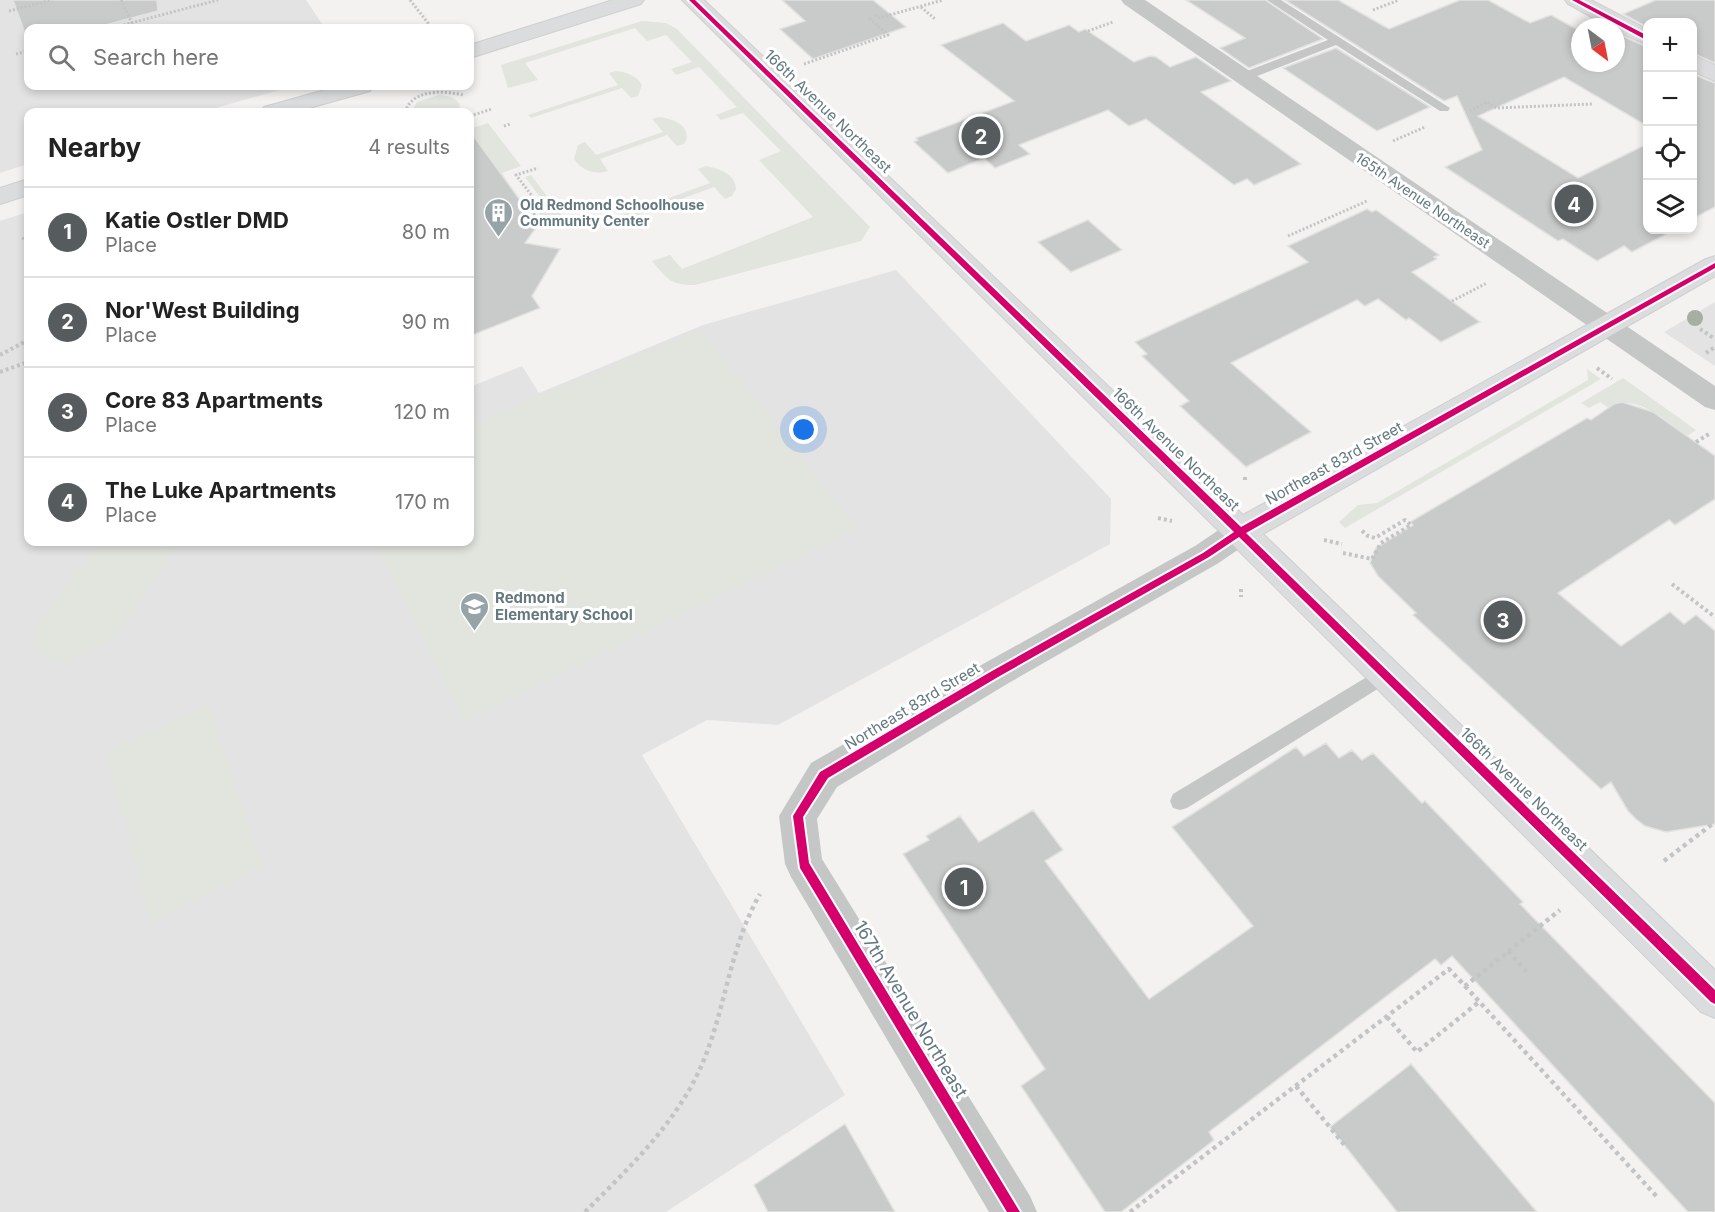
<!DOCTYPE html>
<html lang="en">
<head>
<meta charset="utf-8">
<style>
  :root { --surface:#fff; --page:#f6f6f6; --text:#222; --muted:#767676; --line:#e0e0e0; --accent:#565c5e }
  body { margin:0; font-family:Inter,sans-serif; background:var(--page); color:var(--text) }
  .controls { position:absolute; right:18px; top:18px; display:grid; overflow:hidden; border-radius:12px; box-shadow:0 3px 9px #0003 }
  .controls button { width:54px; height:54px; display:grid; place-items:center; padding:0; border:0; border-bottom:2px solid var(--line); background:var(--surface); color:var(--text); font:30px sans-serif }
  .compass { position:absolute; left:1571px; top:18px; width:54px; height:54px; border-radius:50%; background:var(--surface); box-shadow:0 3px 9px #0003; rotate:148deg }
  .you { position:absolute; left:804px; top:430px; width:21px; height:21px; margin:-15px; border:4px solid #fff; border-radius:50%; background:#1a73e8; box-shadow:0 0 0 9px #1a73e833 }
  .badge { display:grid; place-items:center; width:39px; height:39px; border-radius:50%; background:var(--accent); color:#fff; font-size:20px; font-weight:700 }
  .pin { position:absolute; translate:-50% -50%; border:3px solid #fff; box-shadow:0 2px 6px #0006 }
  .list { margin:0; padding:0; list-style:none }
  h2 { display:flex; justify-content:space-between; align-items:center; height:78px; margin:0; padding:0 24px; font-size:26px }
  h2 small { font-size:20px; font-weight:400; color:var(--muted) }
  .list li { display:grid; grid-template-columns:39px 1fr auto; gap:18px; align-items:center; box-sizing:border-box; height:90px; padding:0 24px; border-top:2px solid var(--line) }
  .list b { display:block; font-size:22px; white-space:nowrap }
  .list p { margin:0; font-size:20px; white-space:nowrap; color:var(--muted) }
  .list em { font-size:20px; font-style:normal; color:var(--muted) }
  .icon { flex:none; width:33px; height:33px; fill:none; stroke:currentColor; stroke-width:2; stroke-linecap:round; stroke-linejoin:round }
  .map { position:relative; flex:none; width:1715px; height:1212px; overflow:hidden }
  .search { position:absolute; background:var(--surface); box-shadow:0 3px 9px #0003; left:24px; top:24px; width:450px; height:66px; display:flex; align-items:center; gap:15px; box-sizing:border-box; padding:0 21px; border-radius:12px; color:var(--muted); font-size:22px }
  .panel { position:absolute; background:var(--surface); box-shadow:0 3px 9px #0003; left:24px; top:108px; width:450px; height:438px; border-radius:12px }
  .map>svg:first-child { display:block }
  .built { fill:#e3e3e3 }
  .green { fill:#e2e4de }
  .building { fill:#c9caca; stroke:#e2e2e1; stroke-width:1.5 }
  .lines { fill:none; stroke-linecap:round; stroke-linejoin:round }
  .secondary-casing { stroke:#cecfcf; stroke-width:2 }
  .primary-casing { stroke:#cfcfcf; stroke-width:2 }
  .path-far2 { stroke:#c3c4c5; stroke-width:3; stroke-dasharray:2 2; stroke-linecap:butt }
  .path-far1 { stroke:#c3c4c5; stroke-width:4; stroke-dasharray:3 3; stroke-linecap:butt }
  .path { stroke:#c3c4c5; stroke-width:4.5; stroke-dasharray:4 4; stroke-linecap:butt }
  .lane { fill:#c5c7c6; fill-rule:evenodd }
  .street { fill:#c5c7c6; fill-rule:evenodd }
  .secondary { fill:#dbdcdd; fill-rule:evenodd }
  .primary { fill:#dbdcdd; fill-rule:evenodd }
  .cycleway-casing { stroke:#fff; stroke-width:4 }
  .cycleway { fill:#d6006c; fill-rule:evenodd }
  .tree { fill:#a8aea3 }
  .labels { text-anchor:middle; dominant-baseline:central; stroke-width:6; stroke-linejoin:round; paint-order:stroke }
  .far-street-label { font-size:14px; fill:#64797f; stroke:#fff }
  .far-poi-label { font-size:14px; font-weight:bold; fill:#64797f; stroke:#fff; text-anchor:start }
  .street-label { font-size:15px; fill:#64797f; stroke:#fff }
  .poi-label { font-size:15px; font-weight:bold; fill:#64797f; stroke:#fff; text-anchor:start }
  .near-street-label { font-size:18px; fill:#64797f; stroke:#fff }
</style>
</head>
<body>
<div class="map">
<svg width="1715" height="1212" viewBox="0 0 1715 1212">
  <rect width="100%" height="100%" fill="#f3f2f1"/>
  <!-- built -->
  <path class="built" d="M0,0H306L325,28H28V86H293L202,112H28V164L0,173Z
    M28,212V542H470V387L522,366L539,393L703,325L896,270L1111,499L1110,544L778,725L707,720L642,755L845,1095L666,1212H0V221Z
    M1715,302V366L1664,332Z"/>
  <!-- green -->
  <path class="green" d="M642,21L666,23L677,29L870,227L861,241L695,285C671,285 668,280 652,261L670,255L682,269L813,217L759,160L781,151L743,113L721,120L716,115L737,107L699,67L676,75L671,69L692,62L666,35L647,41L635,28L525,63L538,80L508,88L501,65Z
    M616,71C626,72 636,75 642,85L638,96L631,98L622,88L531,118L528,115L618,85L609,73Z
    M439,95C447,96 455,96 460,105L457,112H411L417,102Z
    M659,117C672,119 687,123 687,138L684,144L677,146L667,135L600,159L608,171C595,175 582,171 574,159L578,145L585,142L596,155L663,132L652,119Z
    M488,123L521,166L502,173L509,184L470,133V124L473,128Z
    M706,166C719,169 735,173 736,189L732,196L725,199L714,187L618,222L614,218L710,183L698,169Z
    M531,175L566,221L538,217L545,204L525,177Z
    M701,330L857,528L464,722L376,542H470V425Z
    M1587,369L1601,379L1345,528L1339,522L1358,505L1377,503L1588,380Z
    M1623,378L1696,430L1687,436C1667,422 1634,390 1609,408L1600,402L1589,408L1581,403Z
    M99,542H179L114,638L62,662L41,656L33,633Z
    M208,705L262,866L151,921L106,751Z"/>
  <!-- building -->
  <path class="building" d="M13,0H157L158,11L94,28H28V42Z
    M782,0H873L906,27L813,59L780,29L805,21Z
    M1186,0H1265L1323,39L1249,68L1220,48L1245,38Z
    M1285,0H1338L1389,29L1460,0H1488L1530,23L1551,15L1580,31V63H1616V33L1647,47V126L1564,77L1478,116L1578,178L1647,144V230H1674L1632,252L1624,246L1597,261L1563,239L1558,241L1445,167L1482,150L1457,96L1444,101Z
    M1656,0H1715V63L1692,53V22H1647V27L1623,14Z
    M1003,23L1026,41L1069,25L1079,32L1085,29L1134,62L1150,56L1156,57L1170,67L1196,57L1231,81L1201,92L1301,164L1254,185L1247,179L1234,185L1146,119L1129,126L1108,110L1019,145L1030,154L995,168L984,158L948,173L914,142L918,140L916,138L1014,101L941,45Z
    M1336,48L1430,107L1377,131L1283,68Z
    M1692,74L1715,83V207L1692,219Z
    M470,131L538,225L525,243L560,249L532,296L540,308L470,336Z
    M1367,209L1372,212L1376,210L1439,255L1434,257L1437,259L1412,272L1480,322L1441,342L1409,318L1406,320L1378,299L1365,306L1357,300L1231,363L1311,432L1246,467L1180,406L1189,401L1142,356L1147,354L1135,342L1308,262L1288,246Z
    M1088,220L1122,250L1071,272L1038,242Z
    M1622,402L1653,412L1715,456V499L1675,525L1669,520L1558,593L1621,646L1670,612L1684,624L1696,615L1715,631V824L1666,832L1645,826L1636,819L1628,811L1611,782L1601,789L1413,615L1416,613L1378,576L1370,563L1376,548L1413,525L1410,522L1587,418L1591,420L1614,404Z
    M1326,743L1339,758L1352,750L1362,760L1373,753L1422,803L1425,801L1523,902L1520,904L1715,1103V1212H1688L1452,956L1441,965L1435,959L1209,1132L1214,1140L1121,1212H1105L1021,1086L1045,1069L903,854L929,840L926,836L960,816L979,842L1033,810L1063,850L1045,861L1149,999L1253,926L1172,827L1296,747L1304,756Z
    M1411,1064L1537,1212H1397L1330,1127Z
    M845,1124L895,1212H768L754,1185Z"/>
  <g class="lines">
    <defs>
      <path id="secondary" d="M613,0H644L641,4L470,58V45Z
        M682,0H704L1243,515L1706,259L1715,256V276L1263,534L1715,970V1018L1701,1012L1229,541Z
        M339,86H373L370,91L295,112H260L264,107Z
        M28,179V195L0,204V188Z"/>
      <path id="primary" d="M1565,0H1591L1648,30V45L1616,31V27H1609L1568,4Z
        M1692,55L1715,65V81L1692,71Z"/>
    </defs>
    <!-- secondary casing -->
    <use href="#secondary" class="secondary-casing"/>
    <!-- primary casing -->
    <use href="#primary" class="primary-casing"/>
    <!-- path-far2 -->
    <path class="path-far2" d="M121,0L132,23
      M410,0L432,28
      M921,7L935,19
      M1373,10L1399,0
      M9,11L52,0
      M875,15L879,18L943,0
      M112,28L218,0
      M1088,31L1113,22
      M16,54L28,51
      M804,64L888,35L868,17
      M1470,111L1487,102L1496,108L1592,104
      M405,112C413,88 444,91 464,95
      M470,116L492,109
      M504,126L510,124
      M1393,141L1425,127
      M522,221L581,227
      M530,222L539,205L516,175L538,168
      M1288,236L1367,201
      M22,238L28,241
      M1452,301L1487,283"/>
    <!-- path-far1 -->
    <path class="path-far1" d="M1700,329L1715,339
      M1706,353L1715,347
      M0,355L28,340
      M1597,368L1612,379
      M0,372L28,362
      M1696,442L1709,434
      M1245,477V480
      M1158,518L1172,521
      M1324,540L1342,544
      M1343,553L1372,559L1381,543L1411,525L1405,520L1375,538L1368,536L1360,529
      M1672,584L1715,617
      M1241,589V597"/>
    <!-- path -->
    <path class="path" d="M1664,861L1715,822
      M1508,951L1529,974
      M1465,986L1658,1198
      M1387,1017L1417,1052L1479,1002
      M1296,1086L1347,1148
      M585,1212C633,1164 685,1115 708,1049C727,997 732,943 760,894
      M1130,1212L1449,969L1465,986L1560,910"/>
    <!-- lane -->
    <path class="lane" d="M1267,0H1281L1450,108L1448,111H1440L1336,45L1247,80H1239V74L1328,40Z
      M1385,666L1392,668L1394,674L1392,680L1187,808L1180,810L1173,808L1170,801L1173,794Z"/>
    <!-- street -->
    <path class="street" d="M1121,0H1145L1715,386V410L1705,407L1124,4Z
      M1240,520L1251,523L1256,532L1251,541L1217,564L1007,684L837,787L817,819L822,859L1030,1196L1037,1212H989L791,877L785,864L779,816L811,763L983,664L1195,546L1229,523Z"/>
    <!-- secondary -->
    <use href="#secondary" class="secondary"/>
    <!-- primary -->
    <use href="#primary" class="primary"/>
    <defs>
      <path id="cycleway" d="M689,0H695L1241,527L1715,263V268L1246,533L1715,990V1004L1711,1002L1239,537L1209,557L998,677L828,778L803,817L809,863L1020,1212H1007L800,868L793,816L820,772L992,671L1203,553L1234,532Z
        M1572,0H1579L1648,36V41Z"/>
    </defs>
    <!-- cycleway casing -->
    <use href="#cycleway" class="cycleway-casing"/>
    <!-- cycleway -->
    <use href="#cycleway" class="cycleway"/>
  </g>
  <!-- trees -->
  <circle class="tree" cx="1695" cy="318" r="8"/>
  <!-- icons -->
  <defs>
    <symbol id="building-pin" viewBox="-11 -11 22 30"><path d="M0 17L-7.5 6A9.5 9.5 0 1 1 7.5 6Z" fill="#96a3a7" stroke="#fff"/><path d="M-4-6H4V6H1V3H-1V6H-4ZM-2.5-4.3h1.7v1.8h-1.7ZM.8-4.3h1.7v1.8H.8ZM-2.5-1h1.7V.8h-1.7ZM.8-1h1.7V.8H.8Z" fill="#fff"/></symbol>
    <symbol id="school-pin" viewBox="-11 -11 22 30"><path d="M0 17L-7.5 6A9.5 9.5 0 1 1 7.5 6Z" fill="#96a3a7" stroke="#fff"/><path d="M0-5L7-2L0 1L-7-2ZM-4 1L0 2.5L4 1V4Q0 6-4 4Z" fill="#fff"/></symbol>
  </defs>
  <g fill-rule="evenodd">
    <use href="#building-pin" x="482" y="196" width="33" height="45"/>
    <use href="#school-pin" x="458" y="590" width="33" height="45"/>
  </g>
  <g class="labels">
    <!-- far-street labels -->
    <g class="far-street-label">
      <text transform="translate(1423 200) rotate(34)">165th Avenue Northeast</text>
    </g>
    <!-- far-poi labels -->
    <g class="far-poi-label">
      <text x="520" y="204">Old Redmond Schoolhouse<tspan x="520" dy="16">Community Center</tspan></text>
    </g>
    <!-- street labels -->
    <g class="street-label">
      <text transform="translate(828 111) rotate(44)">166th Avenue Northeast</text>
      <text transform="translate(1176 449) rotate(44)">166th Avenue Northeast</text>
      <text transform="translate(1334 463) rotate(-29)">Northeast 83rd Street</text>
      <text transform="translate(912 706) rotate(-31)">Northeast 83rd Street</text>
      <text transform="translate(1524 789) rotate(44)">166th Avenue Northeast</text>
    </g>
    <!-- poi labels -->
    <g class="poi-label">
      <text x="495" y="597">Redmond<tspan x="495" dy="17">Elementary School</tspan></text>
    </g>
    <!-- near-street labels -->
    <g class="near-street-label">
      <text transform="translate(911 1009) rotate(59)">167th Avenue Northeast</text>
    </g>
  </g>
</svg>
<div class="controls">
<button>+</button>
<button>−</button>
<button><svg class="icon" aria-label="locate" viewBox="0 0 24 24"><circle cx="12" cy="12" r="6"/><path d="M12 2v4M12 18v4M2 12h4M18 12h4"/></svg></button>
<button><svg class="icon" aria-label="layers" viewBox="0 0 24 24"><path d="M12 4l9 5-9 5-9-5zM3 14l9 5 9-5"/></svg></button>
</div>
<svg class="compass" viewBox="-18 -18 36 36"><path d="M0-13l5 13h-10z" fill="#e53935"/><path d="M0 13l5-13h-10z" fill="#767676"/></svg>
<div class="you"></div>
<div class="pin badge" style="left:964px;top:887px">1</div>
<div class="pin badge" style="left:981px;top:136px">2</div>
<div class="pin badge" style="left:1503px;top:620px">3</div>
<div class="pin badge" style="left:1574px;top:204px">4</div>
<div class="search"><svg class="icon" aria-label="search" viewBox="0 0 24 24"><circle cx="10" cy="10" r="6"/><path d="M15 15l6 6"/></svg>Search here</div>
<section class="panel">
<h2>Nearby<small>4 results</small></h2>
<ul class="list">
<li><span class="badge">1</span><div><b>Katie Ostler DMD</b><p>Place</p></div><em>80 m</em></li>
<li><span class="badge">2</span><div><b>Nor'West Building</b><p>Place</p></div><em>90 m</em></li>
<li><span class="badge">3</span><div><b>Core 83 Apartments</b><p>Place</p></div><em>120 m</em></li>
<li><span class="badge">4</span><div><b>The Luke Apartments</b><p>Place</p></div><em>170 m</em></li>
</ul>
</section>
</div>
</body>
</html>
